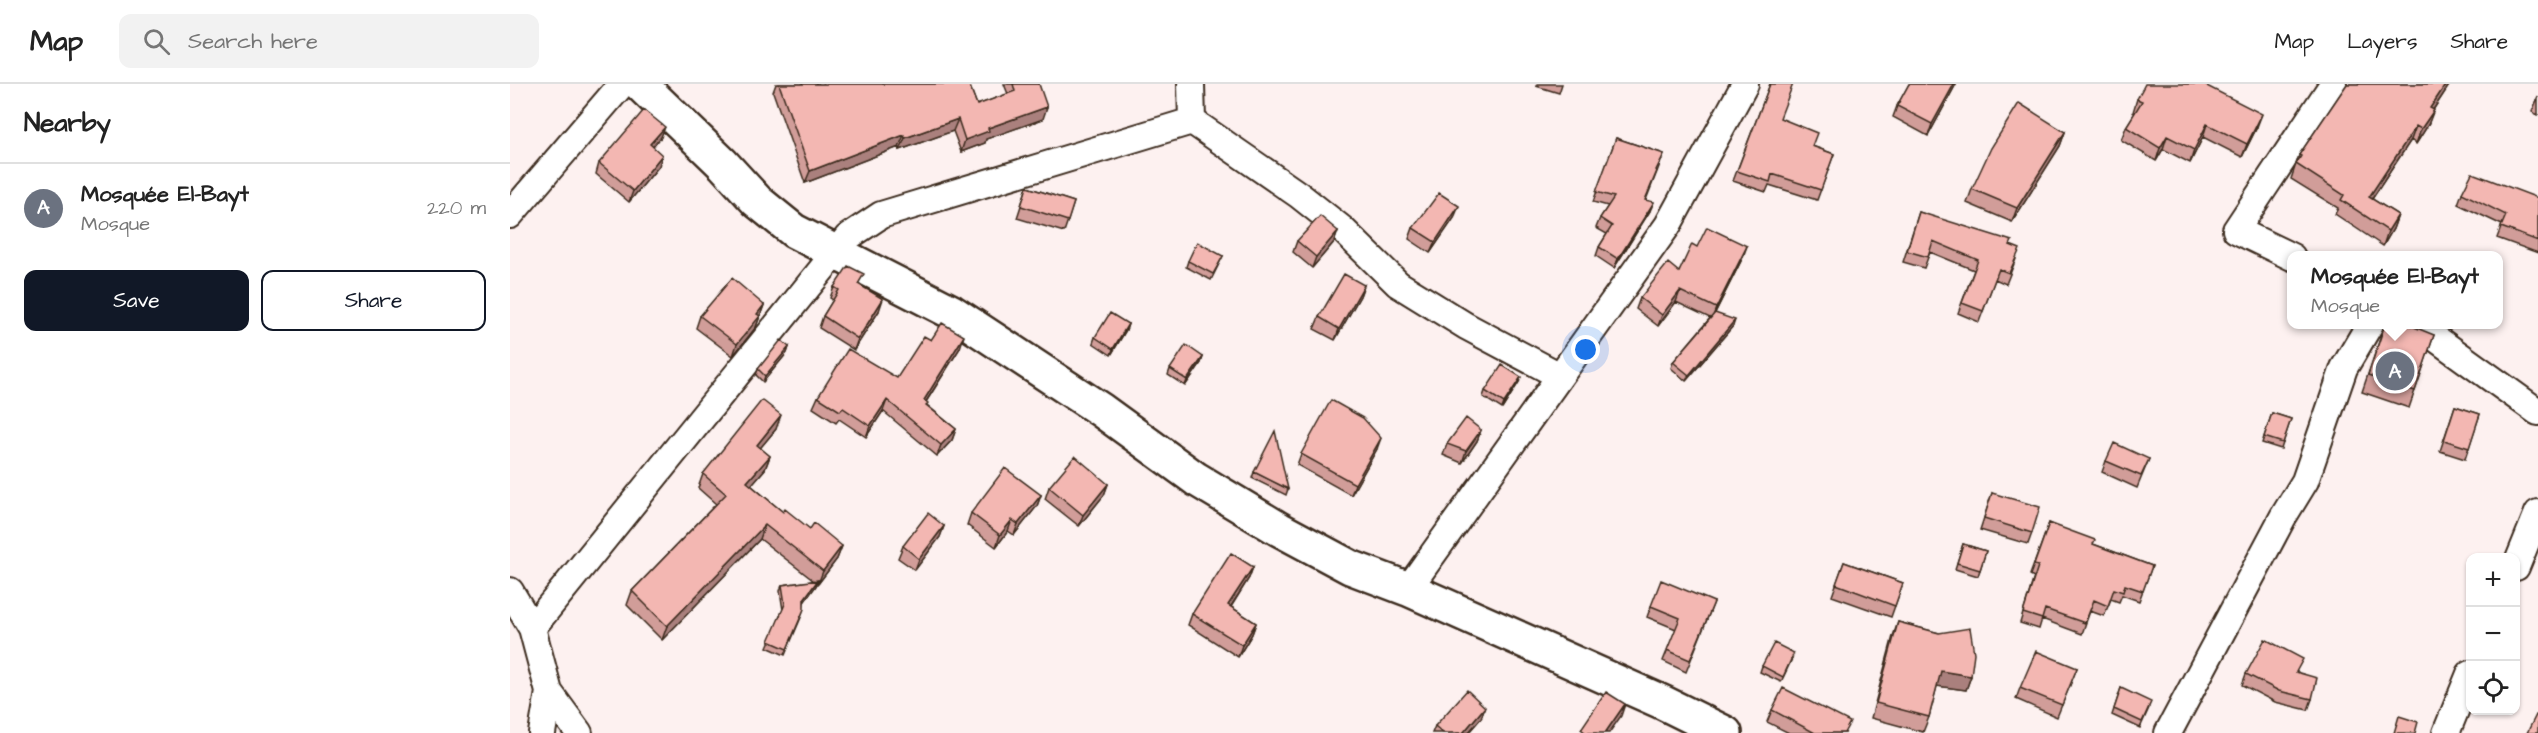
<!DOCTYPE html>
<html lang="en">
<head>
<meta charset="utf-8">
<style>
  :root { --surface:#fff; --page:#f2f2f2; --text:#222; --muted:#767676; --line:#e0e0e0; --accent:#111827 }
  body { margin:0; font-family:"Architects Daughter",sans-serif; background:var(--page); color:var(--text) }
  .controls { position:absolute; right:18px; bottom:18px; display:grid; overflow:hidden; border-radius:12px; box-shadow:0 2px 4px #0004 }
  .controls button { width:54px; height:54px; display:grid; place-items:center; padding:0; border:0; border-bottom:2px solid var(--line); background:var(--surface); color:var(--text); font:30px sans-serif }
  .you { position:absolute; left:1076px; top:266px; width:21px; height:21px; margin:-15px; border:4px solid #fff; border-radius:50%; background:#1a73e8; box-shadow:0 0 0 9px #1a73e833 }
  .badge { display:grid; place-items:center; width:39px; height:39px; border-radius:50%; background:var(--accent); color:#fff; font-size:20px; font-weight:700 }
  .pin { position:absolute; translate:-50% -50%; border:3px solid #fff; box-shadow:0 2px 6px #0006 }
  .popup { position:absolute; left:1777px; top:167px; width:216px; height:78px; box-sizing:border-box; display:grid; place-content:center; border-radius:12px; background:var(--surface); filter:drop-shadow(0 2px 4px #0005); font-size:20px; white-space:nowrap; color:var(--muted) }
  .popup b { font-size:22px; color:var(--text) }
  .popup::after { content:''; position:absolute; left:50%; top:100%; margin-left:-12px; border:12px solid transparent; border-top-color:var(--surface) }
  .list { margin:0; padding:0; list-style:none }
  h2 { display:flex; justify-content:space-between; align-items:center; height:78px; margin:0; padding:0 24px; font-size:26px }
  h2 small { font-size:20px; font-weight:400; color:var(--muted) }
  .list li { display:grid; grid-template-columns:39px 1fr auto; gap:18px; align-items:center; box-sizing:border-box; height:90px; padding:0 24px; border-top:2px solid var(--line) }
  .list b { display:block; font-size:22px; white-space:nowrap }
  .list p { margin:0; font-size:20px; white-space:nowrap; color:var(--muted) }
  .list em { font-size:20px; font-style:normal; color:var(--muted) }
  .actions { display:flex; gap:12px; padding:18px 24px }
  .actions a { flex:1; padding:14px 0; border:2px solid var(--accent); border-radius:12px; text-align:center; font-size:21px; color:var(--accent) }
  .actions .main { background:var(--accent); color:#fff }
  .icon { flex:none; width:33px; height:33px; fill:none; stroke:currentColor; stroke-width:2; stroke-linecap:round; stroke-linejoin:round }
  .map { position:relative; flex:none; width:2028px; height:649px; overflow:hidden }
  header { display:flex; align-items:center; gap:36px; box-sizing:border-box; height:84px; padding:0 30px; background:var(--surface); border-bottom:2px solid var(--line) }
  header strong { font-size:28px }
  nav { display:flex; gap:33px; margin-inline-start:auto; font-size:21px }
  .search { width:420px; height:54px; background:var(--page); display:flex; align-items:center; gap:15px; box-sizing:border-box; padding:0 21px; border-radius:12px; color:var(--muted); font-size:22px }
  main { display:flex }
  aside { flex:1; background:var(--surface) }
  .map>svg:first-child { display:block }
  .lines { fill:none; stroke-linecap:round; stroke-linejoin:round }
  .street-casing { stroke:#3b2a1e; stroke-width:30 }
  .secondary-casing { stroke:#3b2a1e; stroke-width:38 }
  .street { stroke:#fff; stroke-width:26 }
  .secondary { stroke:#fff; stroke-width:33 }
  .wall { fill:#d19d99; stroke:#3b2a1e; stroke-width:1.5 }
  .shaded-wall { fill:#aa807d; stroke:#3b2a1e; stroke-width:1.5 }
  .building { fill:#f3b7b2; stroke:#3b2a1e; stroke-width:1.5 }
</style>
</head>
<body>
<header>
<strong>Map</strong>
<div class="search"><svg class="icon" aria-label="search" viewBox="0 0 24 24"><circle cx="10" cy="10" r="6"/><path d="M15 15l6 6"/></svg>Search here</div>
<nav><a>Map</a><a>Layers</a><a>Share</a></nav>
</header>
<main>
<aside>
<h2>Nearby<small></small></h2>
<ul class="list">
<li><span class="badge" style="background:#6b7280">A</span><div><b>Mosquée El-Bayt</b><p>Mosque</p></div><em>220 m</em></li>
</ul>
<div class="actions"><a class="main">Save</a><a>Share</a></div>
</aside>
<div class="map">
<svg width="2028" height="649" viewBox="0 0 2028 649">
  <rect width="100%" height="100%" fill="#fdf1f0"/>
  <filter id="ink" filterUnits="userSpaceOnUse"><feTurbulence type="fractalNoise" baseFrequency=".0167" numOctaves="2"/><feDisplacementMap in="SourceGraphic" scale="12" xChannelSelector="R" yChannelSelector="G"/><feConvolveMatrix kernelMatrix="1 2 1 2 8 2 1 2 1" color-interpolation-filters="sRGB"/></filter>
  <g filter="url(#ink)">
    <g class="lines">
      <defs>
        <path id="street" d="M681,0L682,37
          M682,37L789,111L832,145L888,200L956,242L1050,292
          M0,131L112,0
          M1782,173L1726,146L1823,0
          M1906,240L2028,328
          M2006,483L2028,429
          M898,505L1158,141L1235,0
          M0,507L22,544L338,153L371,131L682,37
          M22,544L39,608L32,649
          M39,608L69,649
          M1658,649L1773,433L1795,397L1834,284L1860,240
          M1936,649L1960,590"/>
        <path id="secondary" d="M130,0L213,80L247,117L284,147L442,228L591,326L686,395L769,445L840,483L898,505L1152,618L1215,649"/>
      </defs>
      <!-- street casing -->
      <use href="#street" class="street-casing"/>
      <!-- secondary casing -->
      <use href="#secondary" class="secondary-casing"/>
      <!-- street -->
      <use href="#street" class="street"/>
      <!-- secondary -->
      <use href="#secondary" class="secondary"/>
    </g>
    <!-- wall -->
    <path class="wall" d="M266,0H459L467,21L498,10L494,0H529L533,35L476,55L475,59L451,68L443,47L390,66L389,63L295,99L263,8Z
      M1027,0H1052L1049,9L1026,2Z
      M1260,0L1270,34L1302,62L1324,70L1307,116L1259,101L1256,108L1223,97Z
      M1399,0H1446L1418,52L1383,33L1387,22Z
      M1837,0H1940L1923,26L1918,41L1906,60L1901,56L1862,115L1888,131L1883,145L1873,162L1825,130L1828,124L1781,95L1789,71Z
      M2028,13V31L2022,28Z
      M1627,15L1747,43L1732,73L1693,53L1680,79L1653,65L1646,77L1611,56L1616,43L1625,29L1623,28Z
      M1555,48L1550,62L1502,138L1457,119L1462,105Z
      M151,53L143,63L149,82L119,118L86,90L89,79Z
      M1106,54L1154,70L1136,116L1140,127L1104,184L1086,172L1089,163L1097,150L1086,144L1090,134L1098,122L1083,118Z
      M517,103L564,118L554,148L507,134Z
      M1952,109L2028,114V169L1987,154L1992,141L1948,120Z
      M1409,128L1500,161L1506,175L1496,200L1485,195L1469,238L1448,229L1464,186L1420,168L1414,184L1393,178Z
      M944,134L920,169L899,155L903,144Z
      M828,147L824,158L802,184L783,168L787,157Z
      M1187,163L1233,173L1205,229L1223,242L1176,297L1161,284L1163,278L1200,234L1166,218L1148,242L1126,225L1130,214L1169,188Z
      M713,172L701,196L676,183L678,177Z
      M350,200L369,227L344,266L309,244L313,232L323,216L320,214L324,203Z
      M854,201L850,212L825,256L804,245L809,233Z
      M254,221L246,243L223,272L186,244L190,232Z
      M618,240L616,246L601,271L583,259L585,253Z
      M1875,240L1924,251L1899,324L1852,308Z
      M421,256L450,264L416,318L417,321L446,345L442,356L427,372L373,327L356,353L329,335L326,339L303,324L308,313L387,294Z
      M279,263L277,269L253,298L246,291L248,285Z
      M693,273L691,279L675,302L658,291L660,285Z
      M1009,298L992,325L973,313L975,307Z
      M1945,322L1970,330L1955,375L1930,367Z
      M1762,329L1781,335L1771,365L1752,359Z
      M266,345L250,364L260,372L255,385L241,401L273,428L300,445L332,462L327,475L308,500H307L294,518L292,531L275,571L257,563L273,526L270,507L272,501L304,497L250,455L152,556L117,521L122,507L206,420L188,404L193,390Z
      M971,346L967,357L952,379L933,371L937,360Z
      M867,365L841,411L787,381L791,370Z
      M1639,375L1627,404L1592,388L1596,377Z
      M744,388L778,405L776,411L742,394Z
      M598,400L594,411L569,442L535,415L539,403Z
      M1482,409L1522,449L1518,460L1470,446Z
      M531,411L527,422L504,451L498,447L486,463L457,441L461,429Z
      M1539,439L1583,460L1642,482L1629,517L1612,511L1609,518L1601,515L1594,532L1580,527L1572,550L1532,535L1529,545L1510,539L1524,493L1520,491Z
      M434,442L430,453L405,486L388,474L393,462Z
      M1453,460L1476,467L1468,492L1445,485Z
      M1334,478L1393,499L1381,533L1322,512Z
      M743,483L739,494L721,523L746,539L742,550L728,573L678,541L682,530Z
      M1204,518L1176,588L1153,577L1166,545L1137,533L1141,522Z
      M1388,538L1429,549L1461,592L1456,606L1427,602L1419,633L1413,648L1361,634L1383,552Z
      M1282,575L1271,598L1250,588L1252,582Z
      M1567,584L1547,633L1506,615L1510,604Z
      M1788,588L1802,615L1798,626L1765,618L1732,601L1736,590Z
      M1611,604L1639,624L1630,644L1602,631Z
      M1262,626L1336,649H1279L1257,638Z
      M971,634L958,649H922L925,642Z"/>
    <!-- shaded-wall -->
    <path class="shaded-wall" d="M1444,0H1446L1418,52L1422,40Z
      M1936,0H1940L1915,38L1920,24Z
      M537,23L533,35L476,55L475,59L451,68L455,56L478,44Z
      M1924,26L1918,41L1906,60L1911,45Z
      M1752,30L1747,43L1732,73L1737,60Z
      M448,35L443,47L390,66L395,54Z
      M1697,40L1693,53L1680,79L1684,66Z
      M1906,42L1901,56L1854,127L1859,113Z
      M155,43L151,53L136,71L140,60Z
      M1555,48L1550,62L1502,138L1507,124Z
      M394,51L389,63L295,99L300,87Z
      M1657,52L1653,65L1646,77L1650,64Z
      M152,71L149,82L119,118L123,107Z
      M1144,118L1140,127L1104,184L1108,175Z
      M949,122L944,134L920,169L925,158Z
      M1888,131L1883,145L1873,162L1878,147Z
      M828,147L824,158L802,184L806,173Z
      M1237,162L1233,173L1202,235L1206,224Z
      M854,201L850,212L825,256L829,245Z
      M1170,207L1166,218L1148,242L1152,231Z
      M373,215L369,227L344,266L348,255Z
      M254,221L246,243L223,272L227,260L247,230Z
      M1225,236L1223,242L1176,297L1179,291Z
      M618,240L616,246L601,271L603,265Z
      M454,252L450,264L410,327L414,316Z
      M279,263L277,269L253,298L255,292Z
      M693,273L691,279L675,302L677,296Z
      M1011,293L1009,298L992,325L994,319Z
      M377,316L373,327L356,353L360,342Z
      M271,331L266,345L242,374L247,361Z
      M446,345L442,356L427,372L431,361Z
      M971,346L967,357L952,379L956,367Z
      M871,354L867,365L841,411L845,400Z
      M260,372L255,385L232,412L237,398Z
      M598,400L594,411L569,442L573,431Z
      M531,411L527,422L504,451L508,440Z
      M502,436L498,447L486,463L490,451Z
      M255,441L250,455L152,556L157,542Z
      M434,442L430,453L405,486L409,475Z
      M332,462L327,475L308,500L313,487Z
      M743,483L739,494L714,533L718,521Z
      M308,496L306,502L292,521L294,515Z
      M746,539L742,550L728,573L732,561Z
      M1431,587L1461,592L1456,606L1426,602Z
      M1115,620L1111,632L1099,649H1095Z
      M975,623L971,634L958,649H953Z"/>
    <!-- building -->
    <path class="building" d="M269,0H459L467,21L505,7L503,0H529L537,23L478,44L479,47L455,56L448,35L395,54L394,51L300,87Z
      M1260,0H1283L1270,34L1307,49L1302,62L1324,70L1311,106L1262,90L1260,98L1227,87Z
      M1399,0H1444L1422,40L1387,22Z
      M1635,0H1693L1752,30L1737,60L1697,40L1684,66L1657,52L1650,64L1616,43L1632,17L1627,15Z
      M1837,0H1936L1920,24L1924,26L1911,45L1906,42L1859,113L1888,131L1878,147L1831,116L1834,111L1786,80L1791,72L1789,71Z
      M1509,19L1555,48L1507,124L1462,105L1481,64Z
      M134,26L155,43L140,60L152,71L123,107L89,79Z
      M1106,54L1154,70L1146,86L1147,87L1135,116L1144,118L1108,175L1089,163L1102,142L1090,134L1104,113L1086,108Z
      M1962,89L2028,114V157L1991,143L1996,131L1952,109Z
      M517,103L564,118L558,137L511,122Z
      M929,109L949,122L925,158L903,144Z
      M1409,128L1502,157L1500,161L1510,165L1499,189L1489,185L1473,227L1452,219L1468,176L1423,157L1418,173L1397,167Z
      M810,132L828,147L806,173L787,157Z
      M1197,143L1237,162L1206,224L1170,207L1152,231L1130,214L1158,179L1169,188L1182,160L1187,163Z
      M687,158L713,172L703,190L678,177Z
      M338,182L354,190L348,200L373,215L348,255L313,232L329,206L324,203Z
      M834,190L854,201L829,245L809,233Z
      M222,194L254,221L247,230L250,232L227,260L190,232Z
      M600,229L618,240L603,265L585,253Z
      M1205,229L1225,236L1179,291L1163,278Z
      M432,239L454,252L414,316L418,319L416,321L446,345L431,361L377,316L360,342L333,324L330,327L308,313L338,265L387,294L414,252L421,256Z
      M1875,240H1897L1924,251L1905,307L1858,291Z
      M271,256L279,263L255,292L248,285Z
      M676,261L693,273L677,296L660,285Z
      M992,281L1011,293L994,319L975,307Z
      M252,316L271,331L247,361L260,372L237,398L273,428L275,425L300,445L304,439L332,462L313,487L255,441L157,542L122,507L216,410L193,390Z
      M821,316L853,334L871,354L845,400L791,370Z
      M1945,322L1970,330L1959,364L1934,356Z
      M1762,329L1781,335L1773,359L1754,353Z
      M956,334L971,346L956,367L937,360Z
      M765,347L778,405L744,388Z
      M1604,359L1639,375L1631,392L1596,377Z
      M565,372L598,400L573,431L539,403Z
      M495,384L531,411L508,440L502,436L490,451L461,429Z
      M1482,409L1530,423L1522,449L1474,434Z
      M418,429L434,442L409,475L393,462Z
      M1539,439L1585,456L1583,460L1642,482L1633,507L1615,501L1613,508L1604,505L1598,522L1584,516L1575,539L1535,525L1532,535L1513,529L1528,482L1524,481Z
      M1453,460L1476,467L1470,486L1447,479Z
      M721,469L743,483L718,521L746,539L732,561L682,530Z
      M1334,478L1393,499L1385,522L1326,500Z
      M308,496L294,515V525L277,565L259,557L275,520L272,501Z
      M1151,496L1204,518L1180,576L1157,566L1170,534L1141,522Z
      M1388,538L1429,549L1460,544L1464,569L1461,592L1431,587L1419,633L1366,619Z
      M1755,555L1793,575L1786,588L1807,594L1802,615L1769,607L1736,590Z
      M1264,559L1284,569L1273,593L1252,582Z
      M1526,567L1567,584L1552,621L1510,604Z
      M1273,604L1340,638L1334,649H1305L1262,626Z
      M1611,604L1641,618L1632,638L1604,625Z
      M957,606L975,623L953,649H933L925,642Z
      M1096,608L1115,620L1095,649H1076L1071,645Z
      M2026,631L2028,632V649H2017Z
      M1889,632L1908,638L1905,649H1884Z"/>
  </g>
</svg>
<div class="controls">
<button>+</button>
<button>−</button>
<button><svg class="icon" aria-label="locate" viewBox="0 0 24 24"><circle cx="12" cy="12" r="6"/><path d="M12 2v4M12 18v4M2 12h4M18 12h4"/></svg></button>
</div>
<div class="you"></div>
<div class="pin badge" style="left:1885px;top:287px;background:#6b7280">A</div>
<div class="popup"><b>Mosquée El-Bayt</b>Mosque</div>
</div>
</main>
</body>
</html>
